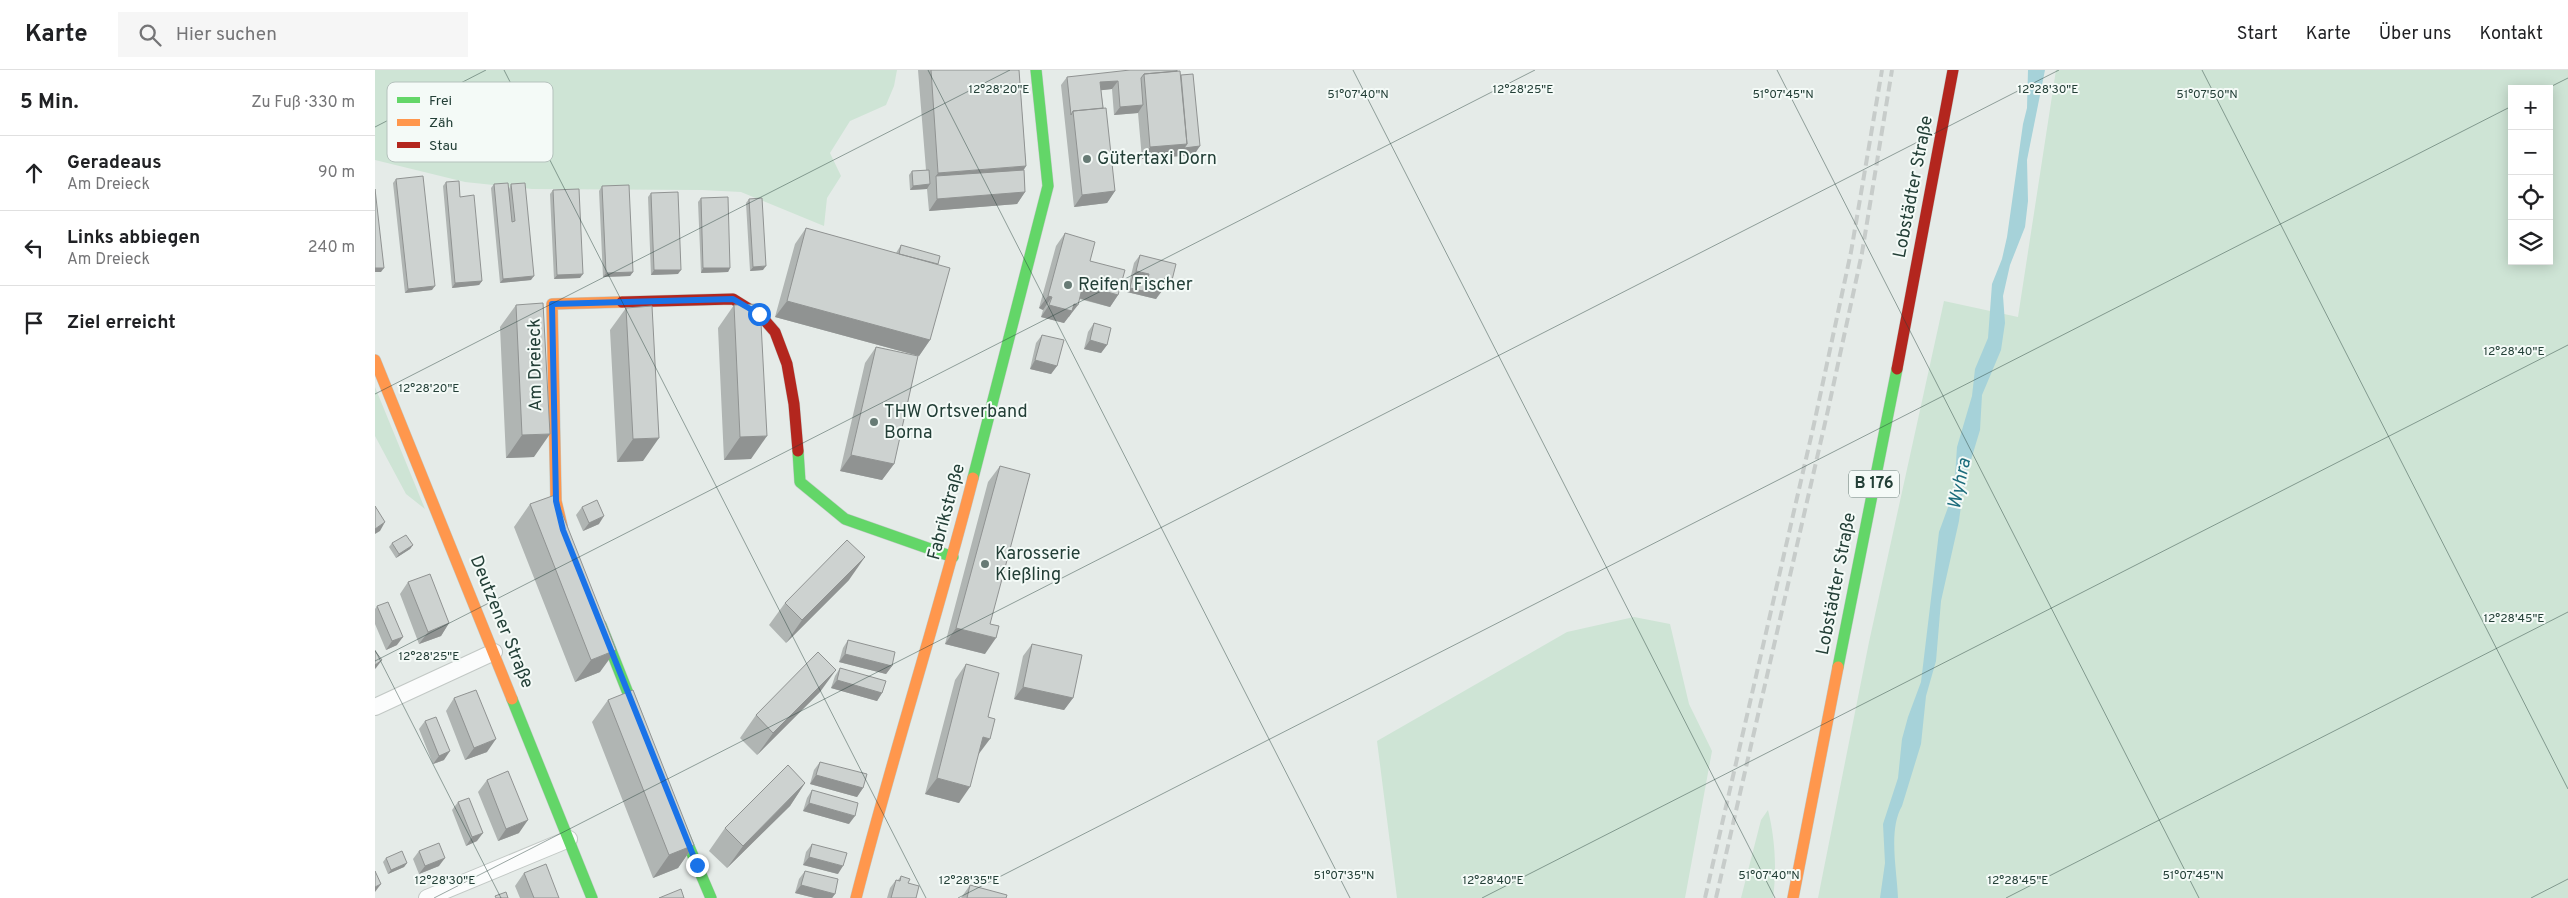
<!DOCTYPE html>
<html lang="de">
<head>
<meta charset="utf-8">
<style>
  :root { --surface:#fff; --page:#f6f6f6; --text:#202124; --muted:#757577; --line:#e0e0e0 }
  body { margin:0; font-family:Overpass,sans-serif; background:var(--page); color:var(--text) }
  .controls { position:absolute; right:15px; top:15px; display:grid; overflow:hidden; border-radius:0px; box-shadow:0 2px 12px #0003 }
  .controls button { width:45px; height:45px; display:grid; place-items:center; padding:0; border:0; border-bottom:1px solid var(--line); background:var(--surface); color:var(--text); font:25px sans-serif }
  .stop { position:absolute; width:15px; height:15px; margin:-11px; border:4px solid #1a73e8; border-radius:50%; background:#fff }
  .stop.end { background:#1a73e8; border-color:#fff; box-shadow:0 1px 5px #0008 }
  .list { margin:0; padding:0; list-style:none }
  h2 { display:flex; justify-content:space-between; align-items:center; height:65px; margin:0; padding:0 20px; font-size:21px }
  h2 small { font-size:16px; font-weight:400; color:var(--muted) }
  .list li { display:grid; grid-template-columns:32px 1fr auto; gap:15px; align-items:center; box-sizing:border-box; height:75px; padding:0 20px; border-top:1px solid var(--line) }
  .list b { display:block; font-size:19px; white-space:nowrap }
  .list p { margin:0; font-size:16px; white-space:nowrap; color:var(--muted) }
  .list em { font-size:16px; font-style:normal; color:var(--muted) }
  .icon { flex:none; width:28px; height:28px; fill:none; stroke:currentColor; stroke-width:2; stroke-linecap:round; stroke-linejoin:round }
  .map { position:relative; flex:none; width:2193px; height:828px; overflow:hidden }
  header { display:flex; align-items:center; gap:30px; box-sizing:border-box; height:70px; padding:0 25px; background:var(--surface); border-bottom:1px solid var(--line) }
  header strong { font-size:24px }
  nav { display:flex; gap:28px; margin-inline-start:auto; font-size:18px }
  .search { width:350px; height:45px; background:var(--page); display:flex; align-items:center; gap:12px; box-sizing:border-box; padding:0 18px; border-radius:0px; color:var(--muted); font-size:19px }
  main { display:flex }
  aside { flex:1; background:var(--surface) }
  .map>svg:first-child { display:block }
  .green { fill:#cee4d5; fill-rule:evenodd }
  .water { fill:#a6d2d9 }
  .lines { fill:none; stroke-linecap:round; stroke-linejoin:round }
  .street-casing { stroke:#c2c8c5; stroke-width:18 }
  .fast-casing { stroke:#c1c9c6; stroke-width:12 }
  .slow-casing { stroke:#c1c9c6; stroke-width:12 }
  .jam-casing { stroke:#c1c9c6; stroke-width:12 }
  .street { stroke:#fbfcfc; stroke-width:16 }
  .fast { stroke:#63d668; stroke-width:11 }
  .slow { stroke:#ff974d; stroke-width:11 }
  .jam { stroke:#b3261e; stroke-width:11 }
  .rail { stroke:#c7ccca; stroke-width:4; stroke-dasharray:10 5; stroke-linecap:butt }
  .wall { fill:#b0b5b3 }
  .shaded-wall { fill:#909392 }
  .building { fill:#cdd2d0; stroke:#909392 }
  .route { stroke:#1a73e8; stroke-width:6 }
  .ticks { fill:none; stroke:#233f37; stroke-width:1; stroke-opacity:0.45 }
  .poi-dot { fill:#677b75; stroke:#f4faf7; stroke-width:2 }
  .labels { text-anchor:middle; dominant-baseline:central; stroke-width:4; stroke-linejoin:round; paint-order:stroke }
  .shield { fill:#f4faf7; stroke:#627771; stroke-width:1 }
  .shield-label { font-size:16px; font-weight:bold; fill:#233f37 }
  .poi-label { font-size:18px; fill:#233f37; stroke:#f4faf7; text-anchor:start }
  .street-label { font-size:18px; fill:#233f37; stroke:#f4faf7 }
  .water-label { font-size:19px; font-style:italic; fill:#1c6c7c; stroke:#f4faf7 }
  .key { fill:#f4faf7; stroke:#b5c2bd; stroke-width:1 }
  .key-label { font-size:14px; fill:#233f37 }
  .ticks-label { font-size:12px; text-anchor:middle; fill:#233f37; stroke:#f4faf7; stroke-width:4; stroke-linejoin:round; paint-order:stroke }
</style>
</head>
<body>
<header>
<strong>Karte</strong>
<div class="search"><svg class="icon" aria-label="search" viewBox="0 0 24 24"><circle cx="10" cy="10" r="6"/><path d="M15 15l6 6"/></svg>Hier suchen</div>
<nav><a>Start</a><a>Karte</a><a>Über uns</a><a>Kontakt</a></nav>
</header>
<main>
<aside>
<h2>5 Min.<small>Zu Fuß · 330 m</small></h2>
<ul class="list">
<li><svg class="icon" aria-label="ahead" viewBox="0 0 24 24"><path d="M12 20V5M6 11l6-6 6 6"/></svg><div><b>Geradeaus</b><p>Am Dreieck</p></div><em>90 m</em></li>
<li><svg class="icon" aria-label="left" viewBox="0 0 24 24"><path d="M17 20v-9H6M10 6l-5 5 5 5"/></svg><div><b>Links abbiegen</b><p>Am Dreieck</p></div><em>240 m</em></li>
<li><svg class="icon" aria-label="arrive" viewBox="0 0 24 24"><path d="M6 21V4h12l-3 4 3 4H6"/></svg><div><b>Ziel erreicht</b></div></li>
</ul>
</aside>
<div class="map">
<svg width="2193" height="828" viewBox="0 0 2193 828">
  <rect width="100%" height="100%" fill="#e5ebe8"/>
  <!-- green -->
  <path class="green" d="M0,0H522L519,16L511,35L475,51L455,83L466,106L452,128L449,156L366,122L327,120L157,119L90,112L0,90Z
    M1681,0H2193V828H1443L1494,572L1569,231L1643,247ZM2137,19H2174V191H2137Z
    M0,317L50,439L31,424L0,366Z
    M1259,547L1295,554L1314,634L1337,681L1310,828H1022L1002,671L1192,562Z
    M1393,740C1400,768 1402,799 1398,828H1366L1386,750Z"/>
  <!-- water -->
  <path class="water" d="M1653,0H1670L1652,90L1653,131L1650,157L1635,195L1628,226L1630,253L1626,280L1607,325L1605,360L1589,413L1584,451L1566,531L1561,591L1551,626L1546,674L1527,736C1513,760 1522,800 1523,828H1505L1510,793L1508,754L1523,708L1527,669L1533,647L1546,612L1564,462L1579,421L1582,377L1597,326L1600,299L1613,268L1617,214L1627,189L1632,167L1648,54L1652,38Z"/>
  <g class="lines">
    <defs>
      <path id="street" d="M0,637L119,582
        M52,828L194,769"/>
      <path id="fast" d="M423,381L425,412L470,449L578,487
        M598,408L673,116L661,0
        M226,555L264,651
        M1463,597L1522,299
        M137,629L217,828
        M304,753L336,828"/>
      <path id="slow" d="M0,290L137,629
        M187,456L181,431L177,234L247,232
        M481,828C517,687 562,549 598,408
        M1418,828L1463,597"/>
      <path id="jam" d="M247,232L358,229L387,247L400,262L412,294L419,334L423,381
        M1522,299L1578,0"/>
    </defs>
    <!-- street casing -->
    <use href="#street" class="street-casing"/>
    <!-- fast casing -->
    <use href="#fast" class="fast-casing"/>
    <!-- slow casing -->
    <use href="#slow" class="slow-casing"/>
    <!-- jam casing -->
    <use href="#jam" class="jam-casing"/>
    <!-- street -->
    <use href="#street" class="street"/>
    <!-- fast -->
    <use href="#fast" class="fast"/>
    <!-- slow -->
    <use href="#slow" class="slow"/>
    <!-- jam -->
    <use href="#jam" class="jam"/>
    <!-- rail -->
    <path class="rail" d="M1330,828L1439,354L1476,182L1507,0
      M1341,828L1453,340L1487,183L1517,0"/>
  </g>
  <!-- wall -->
  <path class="wall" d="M543,0H644L651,96L649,100L650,122L642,134L554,141L552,119L535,120L534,105L537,101L551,100Z
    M802,0L819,85L767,89L763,43L739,45L737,19L726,20L740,121L732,133L699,137L686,15L692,7Z
    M21,109L57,220L30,223L18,113Z
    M71,112L85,127L107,211L104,215L77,218L68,116Z
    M119,114L134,119L136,114L156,210L125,213L116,118Z
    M227,116L258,202L255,206L228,207L224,121Z
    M178,120L205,208L179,209L175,124Z
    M276,123L303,204L276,205L273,127Z
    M326,128L355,198L353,202L326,203L323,132Z
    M374,129L388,200L375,201L371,133Z
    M431,158L521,183L526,175L563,194L555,270L544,286L400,247L420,174Z
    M690,163L715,191L743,225L735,237L704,229L694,247H693L689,253L666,247L668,240L664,238L681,176Z
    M765,185L797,210L791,218L787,217L781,229L752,222L759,193Z
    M141,235L159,387L131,388L125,257Z
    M359,235L376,389L349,390L343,258Z
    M251,238L268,391L242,392L235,260Z
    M719,253L732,275L726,283L709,279L713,262Z
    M667,265L682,296L676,304L655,299L661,273Z
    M501,277L519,394L507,410L465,401L490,293Z
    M625,396L610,584L570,574L613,412Z
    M155,434L225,602L200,612L139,457Z
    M207,437L224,454L208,461L201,445Z
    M17,473L38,475L35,479L21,488L14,477Z
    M474,510L411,573L394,555L410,533Z
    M33,512L74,553L66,566L44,574L25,524Z
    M2,536L22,575L11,580L0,554V539Z
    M473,570L517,596L511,604L464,592L468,578Z
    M657,574L698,628L689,640L639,629L648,586Z
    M591,594L603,685L584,733L550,724L580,610Z
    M465,598L507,623L502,631L456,618L460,606Z
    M445,622L382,685L365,668L381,645Z
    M79,628L112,682L90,690L71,641Z
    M233,630L319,775L303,798L278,808L217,652Z
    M50,651L69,690L58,694L44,659Z
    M445,692L488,718L482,727L435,714L439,700Z
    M112,710L144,763L123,771L103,722Z
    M430,713L415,736L352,798L334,781L350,758Z
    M437,720L474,754L428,741L432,728Z
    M83,732L102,771L91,776L77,740Z
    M437,774L463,804L428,795L431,782Z
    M44,781L64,796L44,804L38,789Z
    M11,788L32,793L29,797L13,804L8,792Z
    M430,801L460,824L457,828H440L420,823L424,809Z
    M149,803L184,828H145L140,816Z
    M526,806L533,813L541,828H512L515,818L521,810H523Z
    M595,815L631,828H586Z"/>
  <!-- shaded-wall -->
  <path class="shaded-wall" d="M743,11L737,19L720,21L725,12Z
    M768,35L763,43L739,45L745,37Z
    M812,74L825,76L819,85L767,89L775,77Z
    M651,96L640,112L561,106L563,103Z
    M555,114L552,119L535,120L538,116Z
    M740,121L732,133L699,137L707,125Z
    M650,122L642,134L554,141L562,129Z
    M391,196L388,200L375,201L378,197Z
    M0,198H9L6,202H0Z
    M328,198H355L353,202L326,203Z
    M279,200H306L303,204L276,205Z
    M761,201L774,204L768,212L758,205Z
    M258,202L255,206L228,207L231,203Z
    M208,204L205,208L179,209L182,205Z
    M159,206L156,210L125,213L128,209Z
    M790,208L797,210L791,218L784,216Z
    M107,211L104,215L77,218L80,213Z
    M708,215L743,225L735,237L700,227Z
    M60,216L57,220L30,223L33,219Z
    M771,216L787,221L781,229L752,222L755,218L768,221Z
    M673,226L677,227L668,240L664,238Z
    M412,231L555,270L544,286L400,247Z
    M699,234L703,235L689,253L666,247L674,235Z
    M715,270L732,275L726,283L709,279Z
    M660,290L682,296L676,304L655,299Z
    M175,364L159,387L131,388L147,365Z
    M392,366L376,389L349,390L365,367Z
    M284,368L268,391L242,392L258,369Z
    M476,385L519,394L507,410L465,401Z
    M229,446L224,454L208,461L214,453Z
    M10,452L5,461L0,464V459Z
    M38,475L35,479L21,488L24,484Z
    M490,487L474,510L411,573L427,550Z
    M74,553L66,566L44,574L53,562Z
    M581,558L621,568L610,584L570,574Z
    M28,567L22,575L11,580L17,571Z
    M241,580L225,602L200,612L216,590Z
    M470,584L517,596L511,604L464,592Z
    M7,590L1,598L0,599V595Z
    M461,600L445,622L382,685L398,663Z
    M462,610L507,623L502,631L456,618Z
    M648,617L698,628L689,640L639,629Z
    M608,667L615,669L603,685L596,683Z
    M121,669L112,682L90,690L99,678Z
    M75,681L69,690L58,694L64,686Z
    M441,705L488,718L482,727L435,714Z
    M562,708L595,717L584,733L550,724Z
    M430,713L415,736L352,798L368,776Z
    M434,733L480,746L474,754L428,741Z
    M153,750L144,763L123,771L131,759Z
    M108,763L102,771L91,776L97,767Z
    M319,775L303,798L278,808L294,785Z
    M434,787L468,796L463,804L428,795Z
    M70,788L64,796L44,804L50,796Z
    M32,793L29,797L13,804L16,800Z
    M6,814L0,822V817Z
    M426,815L460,824L457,828H440L420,823Z"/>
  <!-- building -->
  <path class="building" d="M556,0H644L651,96L563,103Z
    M755,0H802V1L769,4L766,8L768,35L745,37L743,11L725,12L728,38L698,41L696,45L692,7Z
    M805,1L812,74L775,77L769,4Z
    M818,4L825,76L809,78L812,74L806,5Z
    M731,38L740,121L707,125L698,41Z
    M554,100L555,114L538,116L537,101Z
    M649,100L650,122L562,129L561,106Z
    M48,106L60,216L33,219L21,109Z
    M84,111L85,127L99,125L107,211L80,213L71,112Z
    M133,113L137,152L140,151L136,114L150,113L159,206L128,209L119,114Z
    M254,115L258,202L231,203L227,116Z
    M0,119L9,198H0Z
    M204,119L208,204L182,205L178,120Z
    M303,122L306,200H279L276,123Z
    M353,127L355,198H328L326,128Z
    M387,128L391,196L378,197L374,129Z
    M431,158L575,198L555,270L412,231Z
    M690,163L720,172L715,191L750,200L743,225L708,215L703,235L699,234L697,241L674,235L677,227L673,226Z
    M526,175L565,186L563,194L524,184Z
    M765,185L801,194L797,210L790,208L787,221L771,216L774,204L761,201Z
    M758,205L771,208L768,221L755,218Z
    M168,233L175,364L147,365L141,235Z
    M385,234L392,366L365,367L359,235Z
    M277,236L284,368L258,369L251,238Z
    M719,253L736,258L732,275L715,270Z
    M667,265L689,270L682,296L660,290Z
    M501,277L543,286L519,394L476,385Z
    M625,396L655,404L615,554L624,556L621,568L581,558Z
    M180,425L241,580L216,590L155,434Z
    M222,430L229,446L214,453L207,437Z
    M0,436L10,452L0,459Z
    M31,465L38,475L24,484L17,473Z
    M472,470L490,487L427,550L410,533Z
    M55,504L74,553L53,562L33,512Z
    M13,532L28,567L17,571L2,536Z
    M473,570L520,582L517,596L470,584Z
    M657,574L707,585L698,628L648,617Z
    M0,581L7,590L0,595Z
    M443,582L461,600L398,663L381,645Z
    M591,594L624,603L613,647L620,649L615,669L608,667L595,717L562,708Z
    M465,598L511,611L507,623L462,610Z
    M101,620L121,669L99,678L79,628Z
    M258,620L319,775L294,785L233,630Z
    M61,647L75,681L64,686L50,651Z
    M445,692L492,704L488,718L441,705Z
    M413,695L430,713L368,776L350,758Z
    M133,701L153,750L131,759L112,710Z
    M437,720L483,733L480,746L434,733Z
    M94,728L108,763L97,767L83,732Z
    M64,773L70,788L50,796L44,781Z
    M437,774L472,783L468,796L434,787Z
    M27,781L32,793L16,800L11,788Z
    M171,794L184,828H159L149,803Z
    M0,801L6,814L0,817Z
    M430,801L463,809L460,824L426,815Z
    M526,806L535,809L533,813L544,816L541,828H516L521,810L525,811Z
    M595,815L632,825L631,828H592Z
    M306,819L309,828H284Z
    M131,822L133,828H121L120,826Z"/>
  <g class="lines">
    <!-- route -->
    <path class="route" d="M322,795L188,460L181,431L177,234L358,229L384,244"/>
  </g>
  <!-- ticks -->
  <path class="ticks" d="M129,0L551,828M553,0L975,828M978,0L1400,828M1402,0L1824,828M1827,0L2193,719M2171,19L2193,8M0,57L111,0M0,324L635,0M0,580L126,828M0,591L1160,0M59,828L1684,0M583,828L2137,36M1107,828L2193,275M1631,828L2193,542M2156,828L2193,809"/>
  <!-- markers -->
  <g class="poi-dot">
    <circle cx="712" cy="89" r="5"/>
    <circle cx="693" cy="215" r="5"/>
    <circle cx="499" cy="352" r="5"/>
    <circle cx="610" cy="494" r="5"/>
  </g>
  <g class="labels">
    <!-- shield labels -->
    <rect class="shield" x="1474" y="400.5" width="50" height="27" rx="4"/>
    <g class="shield-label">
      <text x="1499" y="414">B 176</text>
    </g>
    <!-- poi labels -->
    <g class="poi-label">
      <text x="722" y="89">Gütertaxi Dorn</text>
      <text x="703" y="215">Reifen Fischer</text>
      <text x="509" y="342">THW Ortsverband<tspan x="509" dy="21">Borna</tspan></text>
      <text x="620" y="484">Karosserie<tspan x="620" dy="21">Kießling</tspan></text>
    </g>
    <!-- street labels -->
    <g class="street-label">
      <text transform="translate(1539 117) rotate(-79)">Lobstädter Straße</text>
      <text transform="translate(161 295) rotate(-91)">Am Dreieck</text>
      <text transform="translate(572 442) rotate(-75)">Fabrikstraße</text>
      <text transform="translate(1462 514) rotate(-79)">Lobstädter Straße</text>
      <text transform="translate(126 552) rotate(68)">Deutzener Straße</text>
    </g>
    <!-- water labels -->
    <g class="water-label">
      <text transform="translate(1585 414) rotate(-78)">Wyhra</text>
    </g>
  </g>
  <!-- legend -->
  <rect x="12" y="12" width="166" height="80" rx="8" class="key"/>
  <rect x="22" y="27" width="23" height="6" fill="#63d668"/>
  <rect x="22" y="49" width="23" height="7" fill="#ff974d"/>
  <rect x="22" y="72" width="23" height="6" fill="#b3261e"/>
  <g class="key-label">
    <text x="54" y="35">Frei</text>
    <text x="54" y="57">Zäh</text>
    <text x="54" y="80">Stau</text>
  </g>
  <g class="ticks-label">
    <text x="624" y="23">12°28'20"E</text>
    <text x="1148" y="23">12°28'25"E</text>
    <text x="1673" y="23">12°28'30"E</text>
    <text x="983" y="28">51°07'40"N</text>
    <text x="1408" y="28">51°07'45"N</text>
    <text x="1832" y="28">51°07'50"N</text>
    <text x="2139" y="285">12°28'40"E</text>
    <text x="54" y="322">12°28'20"E</text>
    <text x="2139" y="552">12°28'45"E</text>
    <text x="54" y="590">12°28'25"E</text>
    <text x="969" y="809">51°07'35"N</text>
    <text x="1394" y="809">51°07'40"N</text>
    <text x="1818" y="809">51°07'45"N</text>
    <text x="70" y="814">12°28'30"E</text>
    <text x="594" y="814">12°28'35"E</text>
    <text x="1118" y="814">12°28'40"E</text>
    <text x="1643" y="814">12°28'45"E</text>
  </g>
</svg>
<div class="controls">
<button>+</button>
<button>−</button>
<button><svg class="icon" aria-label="locate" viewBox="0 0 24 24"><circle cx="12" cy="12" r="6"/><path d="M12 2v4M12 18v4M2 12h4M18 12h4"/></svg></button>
<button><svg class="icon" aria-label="layers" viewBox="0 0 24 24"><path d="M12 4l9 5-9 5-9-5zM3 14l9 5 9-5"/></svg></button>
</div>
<div class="stop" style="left:384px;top:244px"></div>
<div class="stop end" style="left:322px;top:795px"></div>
</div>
</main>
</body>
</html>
